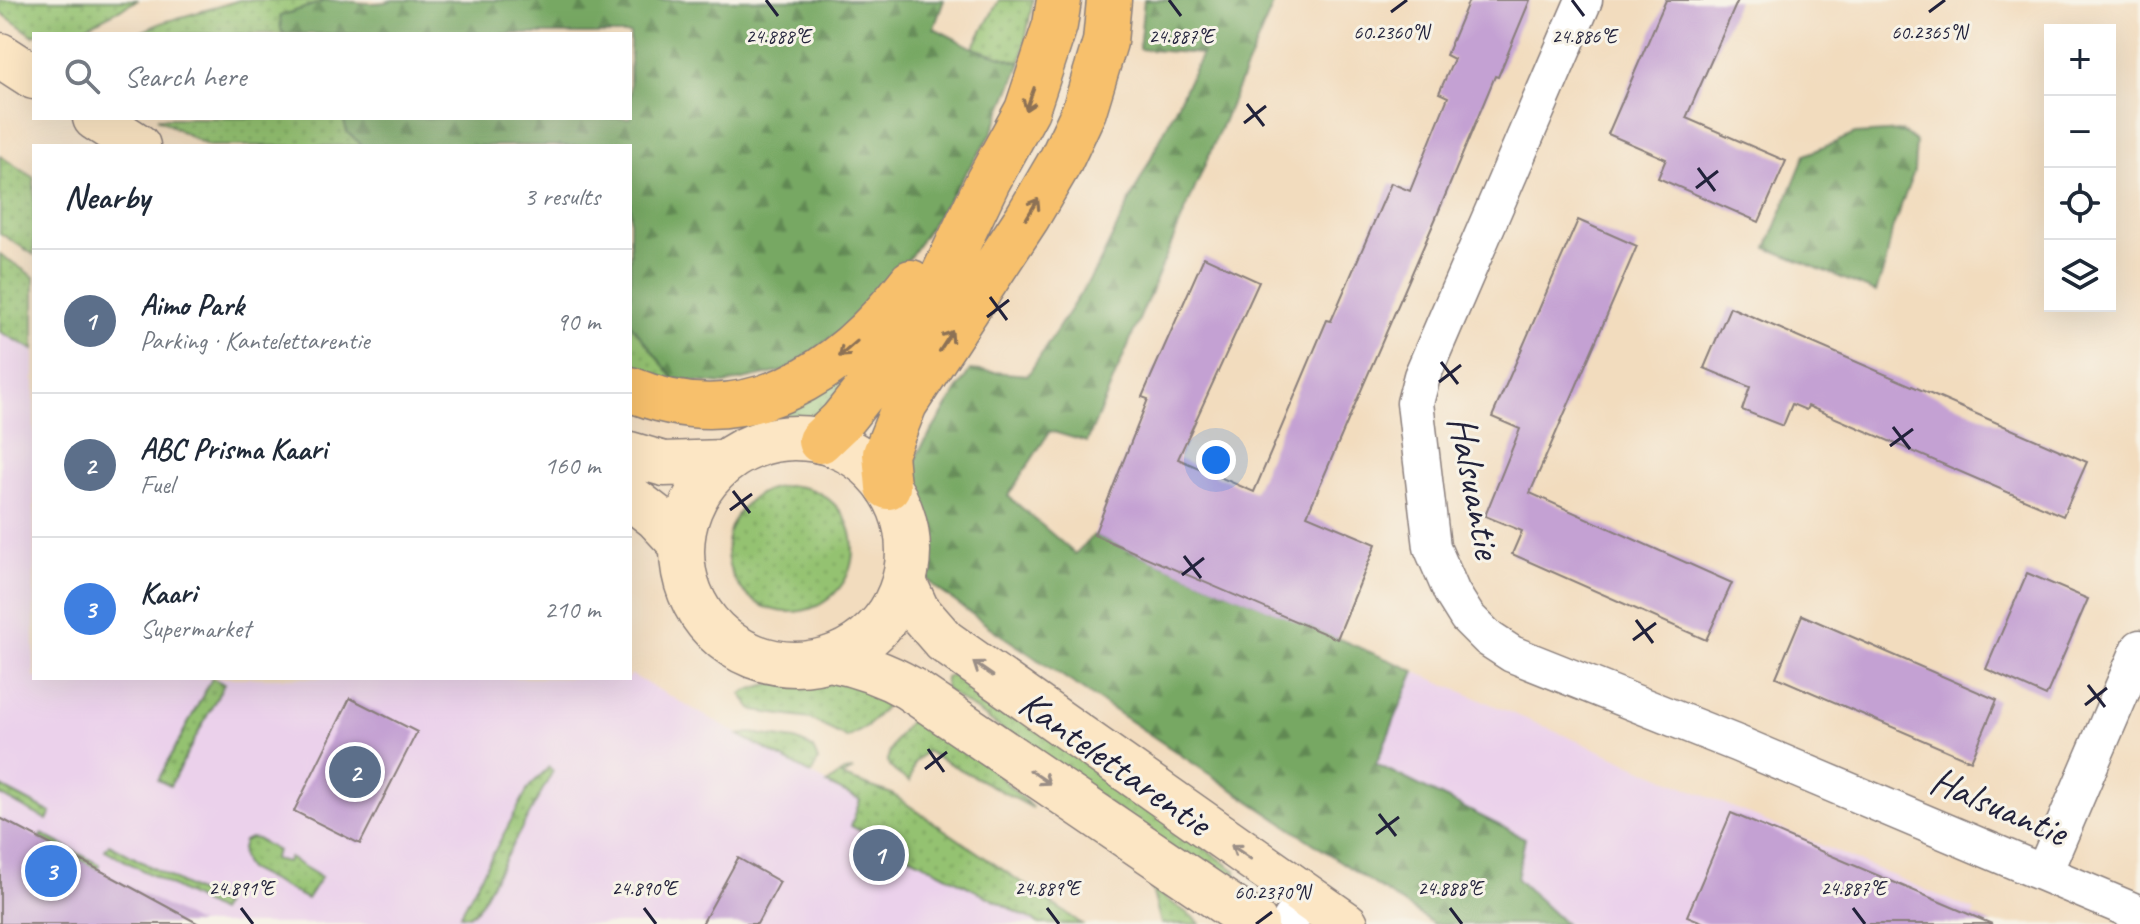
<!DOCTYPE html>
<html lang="en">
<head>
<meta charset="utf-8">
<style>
  :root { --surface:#fff; --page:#f6f6f7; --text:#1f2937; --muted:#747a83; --line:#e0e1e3; --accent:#0f766e }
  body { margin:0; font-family:Caveat,sans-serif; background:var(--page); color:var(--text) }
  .controls { position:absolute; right:24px; top:24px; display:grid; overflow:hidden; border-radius:0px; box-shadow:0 8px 32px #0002 }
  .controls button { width:72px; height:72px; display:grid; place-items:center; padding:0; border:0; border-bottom:2px solid var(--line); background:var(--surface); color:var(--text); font:40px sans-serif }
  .you { position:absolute; left:1216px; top:460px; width:28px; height:28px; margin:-20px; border:6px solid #fff; border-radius:50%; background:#1a73e8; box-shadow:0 0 0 12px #1a73e833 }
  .badge { display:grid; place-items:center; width:52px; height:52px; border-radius:50%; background:var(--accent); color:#fff; font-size:26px; font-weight:700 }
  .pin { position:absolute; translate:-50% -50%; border:4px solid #fff; box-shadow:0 2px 8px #0006 }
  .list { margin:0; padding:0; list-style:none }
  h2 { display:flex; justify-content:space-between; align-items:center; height:104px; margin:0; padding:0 32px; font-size:34px }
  h2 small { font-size:26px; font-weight:400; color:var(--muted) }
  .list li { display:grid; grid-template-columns:52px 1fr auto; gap:24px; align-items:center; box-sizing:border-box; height:144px; padding:0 32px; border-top:2px solid var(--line) }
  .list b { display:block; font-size:30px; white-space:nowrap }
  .list p { margin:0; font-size:26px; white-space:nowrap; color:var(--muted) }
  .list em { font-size:26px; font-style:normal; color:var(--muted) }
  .icon { flex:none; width:44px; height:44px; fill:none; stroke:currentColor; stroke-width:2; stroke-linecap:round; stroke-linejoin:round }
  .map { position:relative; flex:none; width:2140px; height:924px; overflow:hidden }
  .search { position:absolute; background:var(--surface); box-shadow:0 8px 32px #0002; left:32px; top:32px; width:600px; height:88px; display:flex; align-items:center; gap:20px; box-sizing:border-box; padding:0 28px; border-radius:0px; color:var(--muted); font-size:30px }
  .panel { position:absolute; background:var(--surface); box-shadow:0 8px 32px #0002; left:32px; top:144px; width:600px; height:536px; border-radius:0px }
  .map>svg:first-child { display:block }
  .built { fill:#ebd1eb }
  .grass { fill:url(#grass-dots); stroke:#5b7256; stroke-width:2 }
  .forest { fill:url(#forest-firs); stroke:#4c654f; stroke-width:2 }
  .building { fill:#c4a1d3 }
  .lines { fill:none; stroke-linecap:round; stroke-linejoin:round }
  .minor-casing { stroke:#8a7f7c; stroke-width:39 }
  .secondary-casing { stroke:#8a7f7c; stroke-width:47 }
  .trunk-casing { stroke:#8a7f7c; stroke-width:47 }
  .minor { stroke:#fff; stroke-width:36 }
  .secondary { stroke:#fce6c4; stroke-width:44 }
  .trunk { stroke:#f7c06c; stroke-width:44 }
  .oneway { stroke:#8c7154 }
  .oneway2 { stroke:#9a8e86 }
  .ticks { fill:none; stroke:#22223b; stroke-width:3 }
  .labels { text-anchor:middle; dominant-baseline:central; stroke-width:6; stroke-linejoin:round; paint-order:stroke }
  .street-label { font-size:40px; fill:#22223b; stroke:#f7f3e8 }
  .ticks-label { font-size:20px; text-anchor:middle; fill:#22223b; stroke:#f7f3e8; stroke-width:6; stroke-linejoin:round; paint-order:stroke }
</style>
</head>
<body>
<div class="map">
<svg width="2140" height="924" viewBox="0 0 2140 924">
  <defs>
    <pattern id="grass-dots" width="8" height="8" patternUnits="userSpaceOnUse" patternTransform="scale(2)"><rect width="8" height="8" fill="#94c271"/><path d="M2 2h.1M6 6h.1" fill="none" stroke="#7fa663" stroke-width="1.8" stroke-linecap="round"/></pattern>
    <pattern id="forest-firs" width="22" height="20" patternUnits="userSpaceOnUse" patternTransform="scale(2)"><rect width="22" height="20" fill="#77a863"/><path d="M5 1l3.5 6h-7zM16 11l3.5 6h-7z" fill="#618853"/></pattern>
  </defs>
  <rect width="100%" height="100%" fill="#f7f3e8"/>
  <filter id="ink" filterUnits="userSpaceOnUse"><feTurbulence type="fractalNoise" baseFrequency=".0125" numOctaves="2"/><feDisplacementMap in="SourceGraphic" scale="16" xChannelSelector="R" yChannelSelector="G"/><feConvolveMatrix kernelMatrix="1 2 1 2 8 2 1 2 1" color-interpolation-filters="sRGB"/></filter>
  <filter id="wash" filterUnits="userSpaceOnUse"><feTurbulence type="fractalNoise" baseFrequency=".006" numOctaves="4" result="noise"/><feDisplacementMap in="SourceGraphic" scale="32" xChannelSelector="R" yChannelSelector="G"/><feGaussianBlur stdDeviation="1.8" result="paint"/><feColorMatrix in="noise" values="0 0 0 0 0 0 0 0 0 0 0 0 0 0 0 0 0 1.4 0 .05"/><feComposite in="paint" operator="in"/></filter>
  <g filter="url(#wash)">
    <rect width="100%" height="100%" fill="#f2dcbe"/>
    <!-- built -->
    <path class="built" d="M0,332L34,350V678H630V674L831,785L867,786L853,827L1040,924H0Z
      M1390,661L1975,911L1970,924H1533L1342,774Z"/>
    <!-- grass -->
    <path class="grass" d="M0,0H138L72,34H34V36L0,12Z
      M240,0H328L281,16V30L285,34H137L161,23Z
      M999,0H1033L1021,63L973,48Z
      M157,118H343L348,132L363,146H208Z
      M0,156L34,178V255L0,233Z
      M0,254L34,277V350L0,332Z
      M630,323L675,380L630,370Z
      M876,344L819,414L793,420L787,418L780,407Z
      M727 549a63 63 0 1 1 126 0a63 63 0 1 1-126 0Z
      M963,671L1236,871V879L1230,889L945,689L946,678L951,675L956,678Z
      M838,676L890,701L867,727L847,738L810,719L754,711L741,694C770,678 806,682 838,676Z
      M212,678L224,684L170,786L158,780Z
      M919,709L955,735L1033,808L926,751L914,763L910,782C903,777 893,772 889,765C882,751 910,721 919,709Z
      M751,733L795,740L813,748L818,761L811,774L739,735Z
      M549,767L553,771L477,910L468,916L460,915L529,787Z
      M853,770L841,776L892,794L1082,924H1040L851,826L860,800L827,784L844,771Z
      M0,786L51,813L47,820L0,795Z
      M42,834L100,865L98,870L39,838Z
      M250,838L257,839L277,851L273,859L287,862L289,858L321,877L307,899L248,869C241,860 240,852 244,841Z
      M109,844L223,906L219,912L105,850Z
      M1152,889L1197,920L1200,924H1161Z"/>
    <!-- forest -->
    <path class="forest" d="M328,0C350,0 373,7 393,0H944L934,28L973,48L1021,63L991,135L906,263L858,319L784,371L724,384L675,380L630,323V146H363L347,132L343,118H630V34H285L281,30L280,16Z
      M1144,0H1275L1087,442L1050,431L1008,496L1075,554L1094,535L1415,671L1376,764L1525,838L1517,879L1565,924H1434L995,631L935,587L926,577L922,566L921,513L910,485L918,453L970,370L1028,375L1098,266L1202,54L1139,49Z
      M1902,131L1916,142L1914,171L1892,230L1886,262L1876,292L1767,248L1805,155L1855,134Z"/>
    <g id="blocks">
      <!-- building -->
      <path class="building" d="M1469,0H1530L1498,77L1495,76L1435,220L1307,515L1376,544L1337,639L1094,535L1148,399L1142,397L1204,257L1259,282L1178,459L1254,492L1327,320L1331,321L1391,183L1410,191L1448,97L1439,93L1454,59L1446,55Z
        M1666,0H1738L1686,118L1786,161L1759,222L1658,178L1666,159L1608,134Z
        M1578,220L1637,246L1530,493L1732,583L1706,640L1512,554L1522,531L1485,516L1520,429L1492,417Z
        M1730,307L2087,462L2063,516L1808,406L1806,410L1792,404L1783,426L1742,410L1750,387L1704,368Z
        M2027,573L2088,599L2046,696L1986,669Z
        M1802,615L1997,700L1971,761L1776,677Z
        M350,698L417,732L360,844L294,811Z
        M1731,813L1992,924H1707L1687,916Z
        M0,818L105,873L199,924H0Z
        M738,858L780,882L757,924H702Z"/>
    </g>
  </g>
  <g filter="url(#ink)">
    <use href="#blocks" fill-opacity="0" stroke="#8a7f7c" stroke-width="2"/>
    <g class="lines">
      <defs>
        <path id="minor" d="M1584,0L1422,376L1415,403L1432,547L1452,593L1467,617L1489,639L1512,654L1738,744L2140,914
          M2044,872L2140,648
          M1288,924L1305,897"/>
        <path id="secondary" d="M0,55L34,77
          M95,118L138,146
          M682 551a113 113 0 1 1 226 0a113 113 0 1 1-226 0Z
          M630,454L664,464L725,462
          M630,497L656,517L682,545
          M904,582L917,610L944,641L1346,924
          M830,659C859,665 883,673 909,688L1256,924"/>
        <path id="trunk" d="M630,389C746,438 842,373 911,282
          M820,441L841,421L869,386L939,284L988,181L1027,110L1055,25L1059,0
          M888,487L885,454L905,404L1027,218L1061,160L1084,111L1105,42L1109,0"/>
      </defs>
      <!-- minor casing -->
      <use href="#minor" class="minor-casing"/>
      <!-- secondary casing -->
      <use href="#secondary" class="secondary-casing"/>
      <!-- trunk casing -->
      <use href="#trunk" class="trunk-casing"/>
      <!-- minor -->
      <use href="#minor" class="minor"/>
      <!-- secondary -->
      <use href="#secondary" class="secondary"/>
      <!-- trunk -->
      <use href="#trunk" class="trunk"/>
    </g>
    <!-- one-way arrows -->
    <defs><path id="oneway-shaft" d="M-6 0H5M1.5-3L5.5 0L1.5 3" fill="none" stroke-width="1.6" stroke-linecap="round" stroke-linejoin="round" transform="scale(2)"/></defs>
    <g class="oneway">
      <use href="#oneway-shaft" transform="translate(1030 99) rotate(110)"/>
      <use href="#oneway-shaft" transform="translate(1032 209) rotate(-59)"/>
      <use href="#oneway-shaft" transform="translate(946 341) rotate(-57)"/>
      <use href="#oneway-shaft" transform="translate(848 349) rotate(139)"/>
    </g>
    <g class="oneway2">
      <use href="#oneway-shaft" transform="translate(983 669) rotate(-145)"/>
      <use href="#oneway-shaft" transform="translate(1040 777) rotate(34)"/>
      <use href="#oneway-shaft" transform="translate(1241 852) rotate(-145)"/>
    </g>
  </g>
  <!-- ticks -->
  <path class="ticks" d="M766,0L778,16M1169,0L1181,16M1572,0L1584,16M1391,12L1407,0M1929,12L1945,0M1247,104L1264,126M1244,123L1266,106M1698,168L1715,191M1696,188L1718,171M990,297L1007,320M987,317L1009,300M1441,362L1458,384M1439,382L1461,365M1893,427L1910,449M1890,446L1913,429M733,491L750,513M730,510L752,494M1184,556L1201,578M1182,575L1204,558M1636,620L1653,643M1633,640L1656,623M2088,685L2105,707M2085,705L2107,688M928,749L944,772M925,769L947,752M1379,814L1396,836M1376,834L1399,817M241,908L253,924M644,908L656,924M1047,908L1059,924M1450,908L1462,924M1853,908L1865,924M1256,924L1272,912"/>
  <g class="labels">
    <!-- street labels -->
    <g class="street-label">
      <text transform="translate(1475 487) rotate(79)">Halsuantie</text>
      <text transform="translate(1115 763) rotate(35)">Kantelettarentie</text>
      <text transform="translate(1999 806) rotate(23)">Halsuantie</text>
    </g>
  </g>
  <g class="ticks-label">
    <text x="1391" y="39">60.2360°N</text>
    <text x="1929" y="39">60.2365°N</text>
    <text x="778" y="43">24.888°E</text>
    <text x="1181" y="43">24.887°E</text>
    <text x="1584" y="43">24.886°E</text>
    <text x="241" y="895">24.891°E</text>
    <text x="644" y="895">24.890°E</text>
    <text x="1047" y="895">24.889°E</text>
    <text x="1450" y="895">24.888°E</text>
    <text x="1853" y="895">24.887°E</text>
    <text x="1272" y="899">60.2370°N</text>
  </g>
</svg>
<div class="controls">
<button>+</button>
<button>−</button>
<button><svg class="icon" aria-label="locate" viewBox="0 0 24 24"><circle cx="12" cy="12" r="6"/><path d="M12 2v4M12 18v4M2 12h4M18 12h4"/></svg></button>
<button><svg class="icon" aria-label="layers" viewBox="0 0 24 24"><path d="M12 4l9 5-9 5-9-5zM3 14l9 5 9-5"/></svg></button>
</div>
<div class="you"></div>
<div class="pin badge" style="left:879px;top:855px;background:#5c6f8a">1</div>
<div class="pin badge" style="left:355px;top:772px;background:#5c6f8a">2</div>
<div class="pin badge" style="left:51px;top:871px;background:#3f7fe0">3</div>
<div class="search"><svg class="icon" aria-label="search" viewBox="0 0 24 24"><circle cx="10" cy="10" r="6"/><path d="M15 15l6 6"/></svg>Search here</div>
<section class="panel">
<h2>Nearby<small>3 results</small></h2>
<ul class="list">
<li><span class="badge" style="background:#5c6f8a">1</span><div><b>Aimo Park</b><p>Parking · Kantelettarentie</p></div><em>90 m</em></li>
<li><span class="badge" style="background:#5c6f8a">2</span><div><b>ABC Prisma Kaari</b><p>Fuel</p></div><em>160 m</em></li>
<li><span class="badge" style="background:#3f7fe0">3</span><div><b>Kaari</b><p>Supermarket</p></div><em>210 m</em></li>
</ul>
</section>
</div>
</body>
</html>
